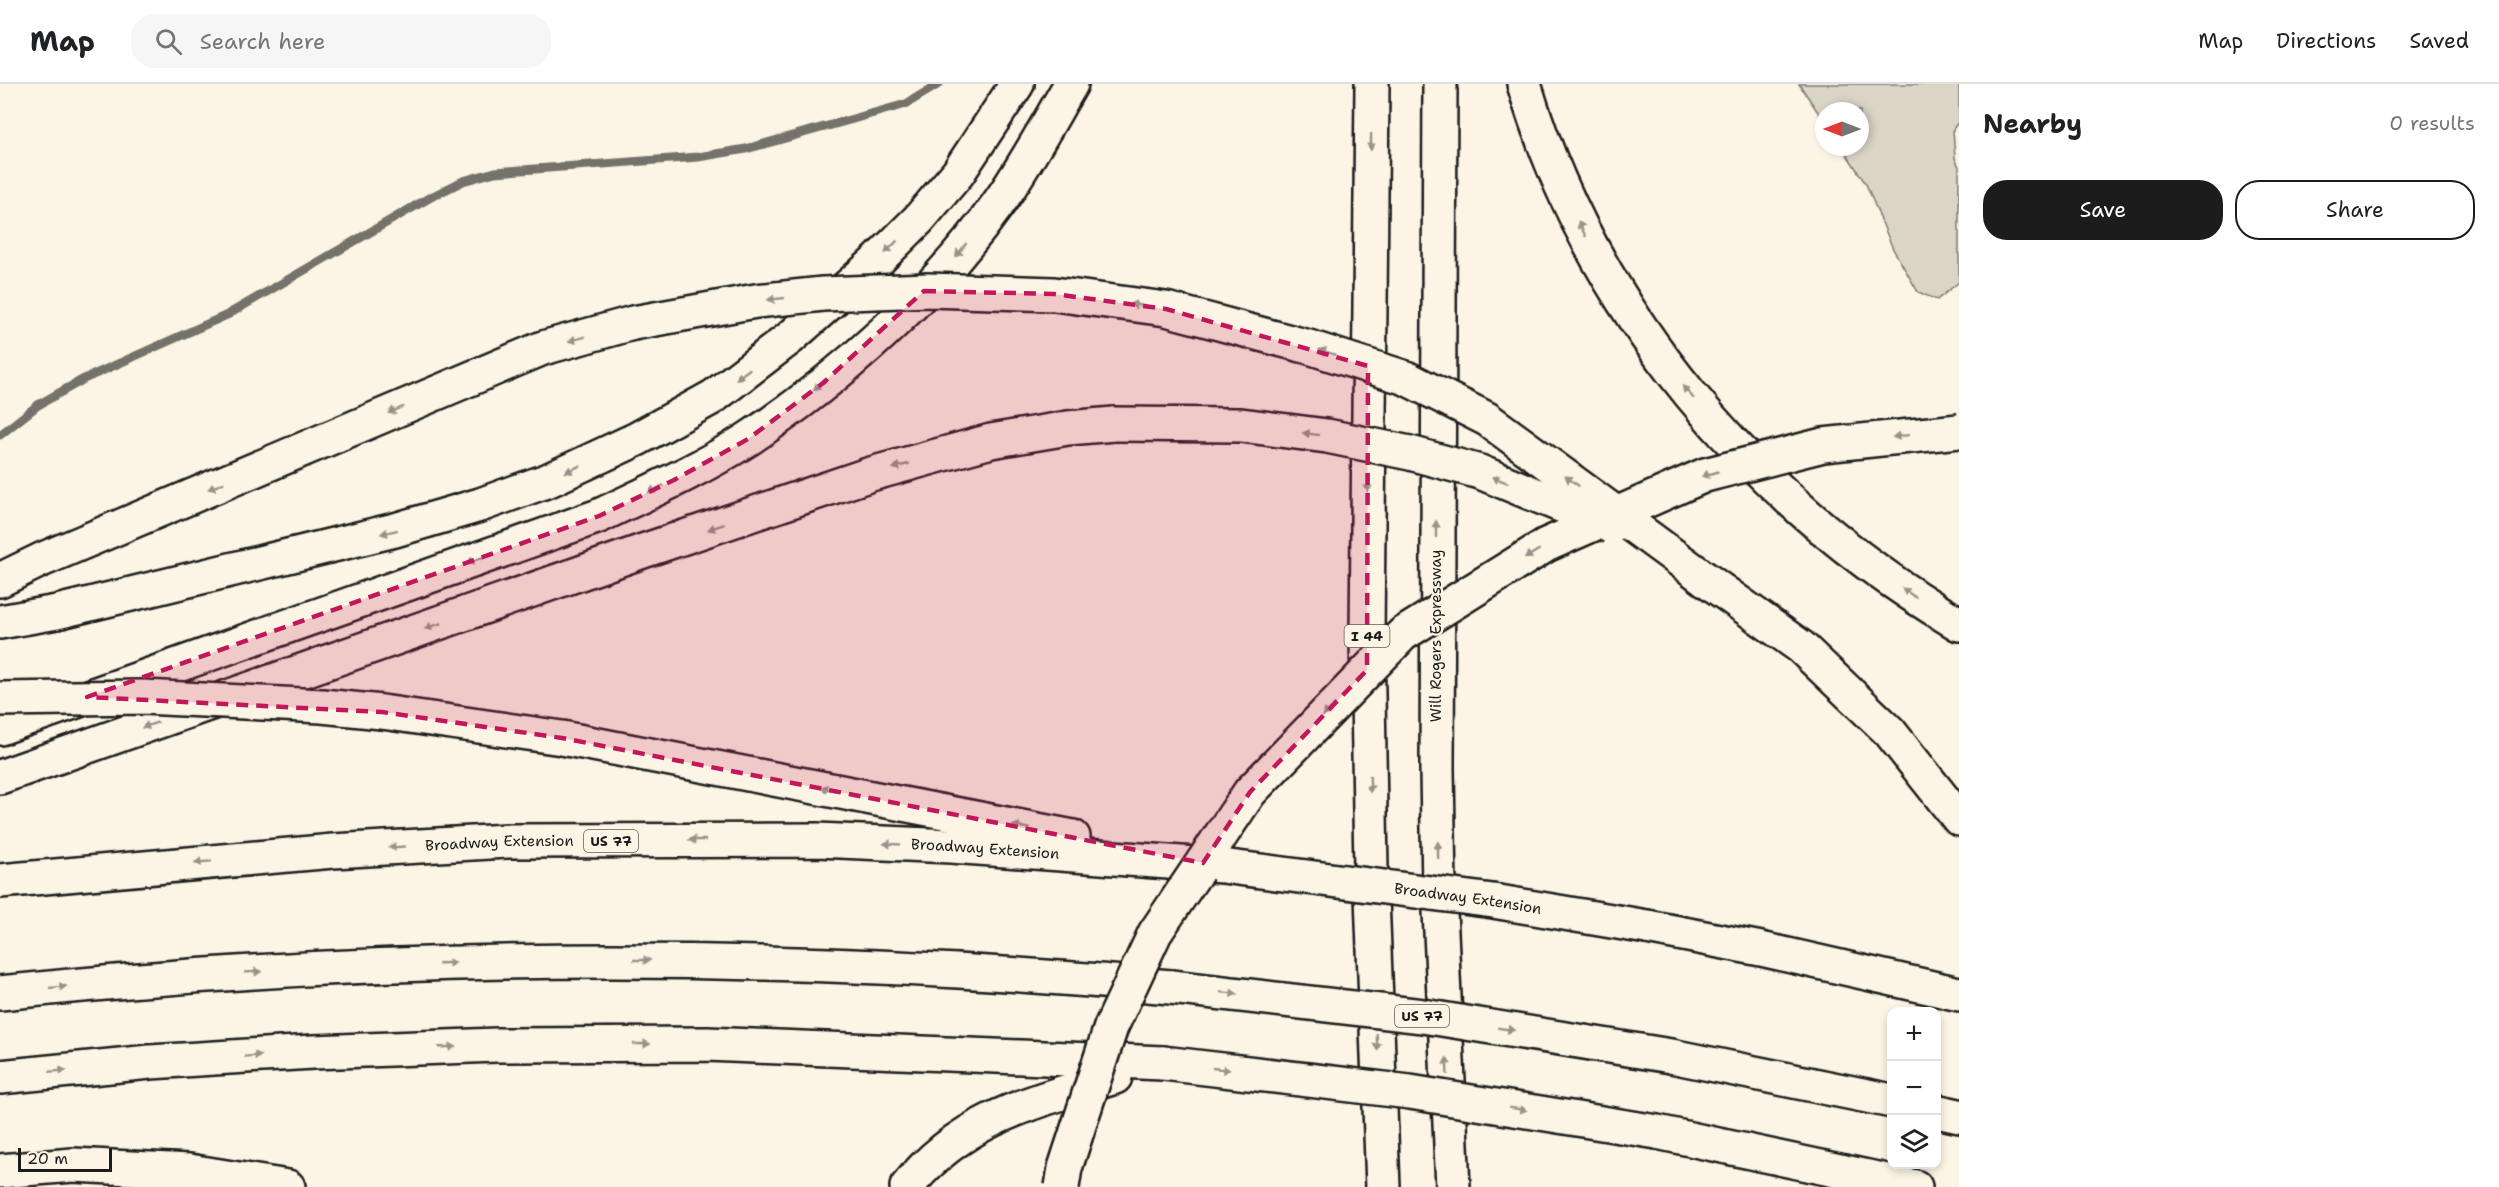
<!DOCTYPE html>
<html lang="en">
<head>
<meta charset="utf-8">
<style>
  :root { --surface:#fff; --page:#f6f6f6; --text:#202124; --muted:#757577; --line:#e0e0e0; --accent:#1c1c1c }
  body { margin:0; font-family:"Shantell Sans",sans-serif; background:var(--page); color:var(--text) }
  .controls { position:absolute; right:18px; bottom:18px; display:grid; overflow:hidden; border-radius:12px; box-shadow:0 3px 9px #0003 }
  .controls button { width:54px; height:54px; display:grid; place-items:center; padding:0; border:0; border-bottom:2px solid var(--line); background:var(--surface); color:var(--text); font:30px sans-serif }
  .compass { position:absolute; left:1815px; top:18px; width:54px; height:54px; border-radius:50%; background:var(--surface); box-shadow:0 3px 9px #0003; rotate:270deg }
  .scale { position:absolute; left:18px; bottom:15px; width:94px; box-sizing:border-box; padding-left:6px; border:3px solid #1c1c1c; border-top:0; font-size:16px; line-height:21px; white-space:nowrap; color:#1c1c1c; -webkit-text-stroke:4px #fcf5e5; paint-order:stroke }
  .list { margin:0; padding:0; list-style:none }
  h2 { display:flex; justify-content:space-between; align-items:center; height:78px; margin:0; padding:0 24px; font-size:26px }
  h2 small { font-size:20px; font-weight:400; color:var(--muted) }
  .actions { display:flex; gap:12px; padding:18px 24px }
  .actions a { flex:1; padding:14px 0; border:2px solid var(--accent); border-radius:24px; text-align:center; font-size:21px; color:var(--accent) }
  .actions .main { background:var(--accent); color:#fff }
  .icon { flex:none; width:33px; height:33px; fill:none; stroke:currentColor; stroke-width:2; stroke-linecap:round; stroke-linejoin:round }
  .map { position:relative; flex:none; width:1959px; height:1103px; overflow:hidden }
  header { display:flex; align-items:center; gap:36px; box-sizing:border-box; height:84px; padding:0 30px; background:var(--surface); border-bottom:2px solid var(--line) }
  header strong { font-size:28px }
  nav { display:flex; gap:33px; margin-inline-start:auto; font-size:21px }
  .search { width:420px; height:54px; background:var(--page); display:flex; align-items:center; gap:15px; box-sizing:border-box; padding:0 21px; border-radius:24px; color:var(--muted); font-size:22px }
  main { display:flex }
  aside { flex:1; background:var(--surface) }
  .map>svg:first-child { display:block }
  .green { fill:#dbd5c8; stroke:#7c7872; stroke-width:1.5 }
  .lines { fill:none; stroke-linecap:round; stroke-linejoin:round }
  .stream { stroke:#75726c; stroke-width:9 }
  .highway-casing { stroke:#1c1c1c; stroke-width:38 }
  .highway { stroke:#fcf5e5; stroke-width:33 }
  .highway-bridge-casing { stroke:#1c1c1c; stroke-width:38; stroke-linecap:butt }
  .highway-bridge { stroke:#fcf5e5; stroke-width:33 }
  .oneway { fill:#97938b }
  .marked { fill:#c2185b; fill-opacity:0.2; stroke:#c2185b; stroke-width:4.5; stroke-dasharray:12 8; stroke-linejoin:round }
  .labels { text-anchor:middle; dominant-baseline:central; stroke-width:4.5; stroke-linejoin:round; paint-order:stroke }
  .shield { fill:#fcf5e5; stroke:#5f5d58; stroke-width:1.5 }
  .shield-label { font-size:14px; font-weight:bold; fill:#1c1c1c }
  .street-label { font-size:15px; fill:#1c1c1c; stroke:#fcf5e5 }
</style>
</head>
<body>
<header>
<strong>Map</strong>
<div class="search"><svg class="icon" aria-label="search" viewBox="0 0 24 24"><circle cx="10" cy="10" r="6"/><path d="M15 15l6 6"/></svg>Search here</div>
<nav><a>Map</a><a>Directions</a><a>Saved</a></nav>
</header>
<main>
<div class="map">
<svg width="1959" height="1103" viewBox="0 0 1959 1103">
  <rect width="100%" height="100%" fill="#fcf5e5"/>
  <filter id="ink" filterUnits="userSpaceOnUse"><feTurbulence type="fractalNoise" baseFrequency=".0167" numOctaves="2"/><feDisplacementMap in="SourceGraphic" scale="12" xChannelSelector="R" yChannelSelector="G"/><feConvolveMatrix kernelMatrix="1 2 1 2 8 2 1 2 1" color-interpolation-filters="sRGB"/></filter>
  <g filter="url(#ink)">
    <!-- green -->
    <path class="green" d="M1799,0H1959V37L1953,45L1955,74L1959,83V198L1937,216L1918,208L1893,165L1866,100L1842,63H1860V27H1824V37Z"/>
    <g class="lines">
      <!-- stream -->
      <path class="stream" d="M0,351L38,321L84,295L227,231L429,114L463,97L495,88L698,73L746,65L906,20L939,0"/>
      <defs>
        <g id="highway">
          <path d="M1372,0L1367,553L1371,786L1383,1103"/>
          <path d="M1440,0L1437,685L1439,806L1453,1103"/>
          <path d="M1524,0C1592,228 1755,420 1959,540"/>
          <path d="M1704,494L1801,563L1890,648L1959,735"/>
          <path d="M0,496L41,476L543,264L633,239"/>
          <path d="M0,538L57,528L395,446L480,421L549,396L637,355L713,313L790,254L879,175L919,135L958,89L1017,0"/>
          <path d="M382,628L562,654L1073,753"/>
          <path d="M0,644L599,432C649,408 701,385 748,355C839,295 935,209 998,120C1025,82 1047,41 1071,0"/>
          <path d="M0,693L643,467L871,390L991,357L1068,344L1114,340"/>
          <path id="s1" d="M0,797L333,767L507,757L817,756L951,762L1222,782"/>
          <path d="M1647,843L1761,865L1959,910"/>
          <path d="M0,909C390,868 781,867 1171,903"/>
          <path d="M1671,972L1892,1017"/>
          <path d="M0,993L150,978L313,968L497,961L707,960L1163,979"/>
          <path d="M1936,1027L1959,1032"/>
          <path d="M1657,1048L1915,1103"/>
          <path d="M0,1087L73,1081L189,1087L288,1103"/>
          <path d="M907,1103C961,1034 1036,1017 1115,993"/>
        </g>
      </defs>
      <!-- highway casing -->
      <use href="#highway" class="highway-casing"/>
      <!-- highway -->
      <use href="#highway" class="highway"/>
      <defs>
        <g id="highway-bridge">
          <path d="M633,239L756,217L823,210L928,206L1054,210L1166,225L1309,263L1406,294L1487,335L1704,494"/>
          <path d="M1114,340L1241,341L1327,352L1410,369L1480,388L1611,442"/>
          <path d="M0,615L143,613L322,622L382,628"/>
          <path id="s2" d="M1222,782L1493,817L1647,843"/>
          <path d="M1171,903L1423,932L1671,972"/>
          <path d="M1163,979L1410,1008L1657,1048"/>
          <path d="M1062,1103L1065,1084L1111,943L1155,849L1250,708L1403,550L1546,461L1705,391L1823,361L1959,347"/>
        </g>
      </defs>
      <!-- highway-bridge casing -->
      <use href="#highway-bridge" class="highway-bridge-casing"/>
      <!-- highway-bridge -->
      <use href="#highway-bridge" class="highway-bridge"/>
    </g>
    <!-- one-way arrows -->
    <defs><path id="oneway-solid" d="M-6-.8H1V-3.2L6.5 0L1 3.2V.8H-6Z" transform="scale(1.5)"/></defs>
    <g class="oneway">
      <use href="#oneway-solid" transform="translate(1371 58) rotate(91)"/>
      <use href="#oneway-solid" transform="translate(1582 145) rotate(-117)"/>
      <use href="#oneway-solid" transform="translate(891 163) rotate(135)"/>
      <use href="#oneway-solid" transform="translate(961 166) rotate(128)"/>
      <use href="#oneway-solid" transform="translate(776 215) rotate(174)"/>
      <use href="#oneway-solid" transform="translate(1138 221) rotate(-172)"/>
      <use href="#oneway-solid" transform="translate(577 255) rotate(164)"/>
      <use href="#oneway-solid" transform="translate(1327 268) rotate(-162)"/>
      <use href="#oneway-solid" transform="translate(743 290) rotate(142)"/>
      <use href="#oneway-solid" transform="translate(820 301) rotate(142)"/>
      <use href="#oneway-solid" transform="translate(1688 308) rotate(-131)"/>
      <use href="#oneway-solid" transform="translate(396 326) rotate(157)"/>
      <use href="#oneway-solid" transform="translate(1311 350) rotate(-173)"/>
      <use href="#oneway-solid" transform="translate(1901 352) rotate(173)"/>
      <use href="#oneway-solid" transform="translate(901 382) rotate(164)"/>
      <use href="#oneway-solid" transform="translate(573 385) rotate(155)"/>
      <use href="#oneway-solid" transform="translate(1710 390) rotate(163)"/>
      <use href="#oneway-solid" transform="translate(1500 396) rotate(-159)"/>
      <use href="#oneway-solid" transform="translate(1572 397) rotate(-144)"/>
      <use href="#oneway-solid" transform="translate(1368 400) rotate(90)"/>
      <use href="#oneway-solid" transform="translate(216 402) rotate(157)"/>
      <use href="#oneway-solid" transform="translate(656 405) rotate(155)"/>
      <use href="#oneway-solid" transform="translate(716 443) rotate(161)"/>
      <use href="#oneway-solid" transform="translate(1436 445) rotate(-90)"/>
      <use href="#oneway-solid" transform="translate(389 448) rotate(166)"/>
      <use href="#oneway-solid" transform="translate(1532 470) rotate(148)"/>
      <use href="#oneway-solid" transform="translate(475 476) rotate(160)"/>
      <use href="#oneway-solid" transform="translate(1909 509) rotate(-146)"/>
      <use href="#oneway-solid" transform="translate(433 542) rotate(161)"/>
      <use href="#oneway-solid" transform="translate(1329 626) rotate(134)"/>
      <use href="#oneway-solid" transform="translate(150 641) rotate(161)"/>
      <use href="#oneway-solid" transform="translate(1370 700) rotate(89)"/>
      <use href="#oneway-solid" transform="translate(829 705) rotate(-169)"/>
      <use href="#oneway-solid" transform="translate(1021 743) rotate(-169)"/>
      <use href="#oneway-solid" transform="translate(697 756) rotate(180)"/>
      <use href="#oneway-solid" transform="translate(892 760) rotate(-177)"/>
      <use href="#oneway-solid" transform="translate(397 763) rotate(177)"/>
      <use href="#oneway-solid" transform="translate(1438 766) rotate(-91)"/>
      <use href="#oneway-solid" transform="translate(203 778) rotate(175)"/>
      <use href="#oneway-solid" transform="translate(642 876)"/>
      <use href="#oneway-solid" transform="translate(447 879) rotate(-2)"/>
      <use href="#oneway-solid" transform="translate(253 888) rotate(-3)"/>
      <use href="#oneway-solid" transform="translate(58 903) rotate(-6)"/>
      <use href="#oneway-solid" transform="translate(1229 909) rotate(6)"/>
      <use href="#oneway-solid" transform="translate(1506 945) rotate(9)"/>
      <use href="#oneway-solid" transform="translate(1377 958) rotate(88)"/>
      <use href="#oneway-solid" transform="translate(642 960)"/>
      <use href="#oneway-solid" transform="translate(447 963) rotate(-2)"/>
      <use href="#oneway-solid" transform="translate(253 972) rotate(-4)"/>
      <use href="#oneway-solid" transform="translate(1447 982) rotate(-93)"/>
      <use href="#oneway-solid" transform="translate(1221 985) rotate(6)"/>
      <use href="#oneway-solid" transform="translate(58 987) rotate(-5)"/>
      <use href="#oneway-solid" transform="translate(1518 1025) rotate(9)"/>
    </g>
  </g>
  <!-- marked area -->
  <path class="marked" d="M924,207L1054,210L1166,225L1368,282L1367,586L1250,708L1203,779L562,654L382,628L87,613L599,432L674,396L748,355L823,299Z"/>
  <g class="labels">
    <!-- shield labels -->
    <g class="shield">
      <rect x="1344.5" y="541" width="45" height="22" rx="4.5"/>
      <rect x="584" y="746" width="54" height="22" rx="4.5"/>
      <rect x="1395" y="921" width="54" height="22" rx="4.5"/>
    </g>
    <g class="shield-label">
      <text x="1367" y="552">I 44</text>
      <text x="611" y="757">US 77</text>
      <text x="1422" y="932">US 77</text>
    </g>
    <!-- street labels -->
    <g class="street-label">
      <text transform="translate(1436 552) rotate(-90)">Will Rogers Expressway</text>
      <text stroke="none"><textPath href="#s1" startOffset="501">Broadway Extension</textPath></text>
      <text stroke="none"><textPath href="#s1" startOffset="987">Broadway Extension</textPath></text>
      <text stroke="none"><textPath href="#s2" startOffset="248">Broadway Extension</textPath></text>
    </g>
  </g>
</svg>
<div class="controls">
<button>+</button>
<button>−</button>
<button><svg class="icon" aria-label="layers" viewBox="0 0 24 24"><path d="M12 4l9 5-9 5-9-5zM3 14l9 5 9-5"/></svg></button>
</div>
<svg class="compass" viewBox="-18 -18 36 36"><path d="M0-13l5 13h-10z" fill="#e53935"/><path d="M0 13l5-13h-10z" fill="#757577"/></svg>
<div class="scale">20 m</div>
</div>
<aside>
<h2>Nearby<small>0 results</small></h2>
<ul class="list">
</ul>
<div class="actions"><a class="main">Save</a><a>Share</a></div>
</aside>
</main>
</body>
</html>
